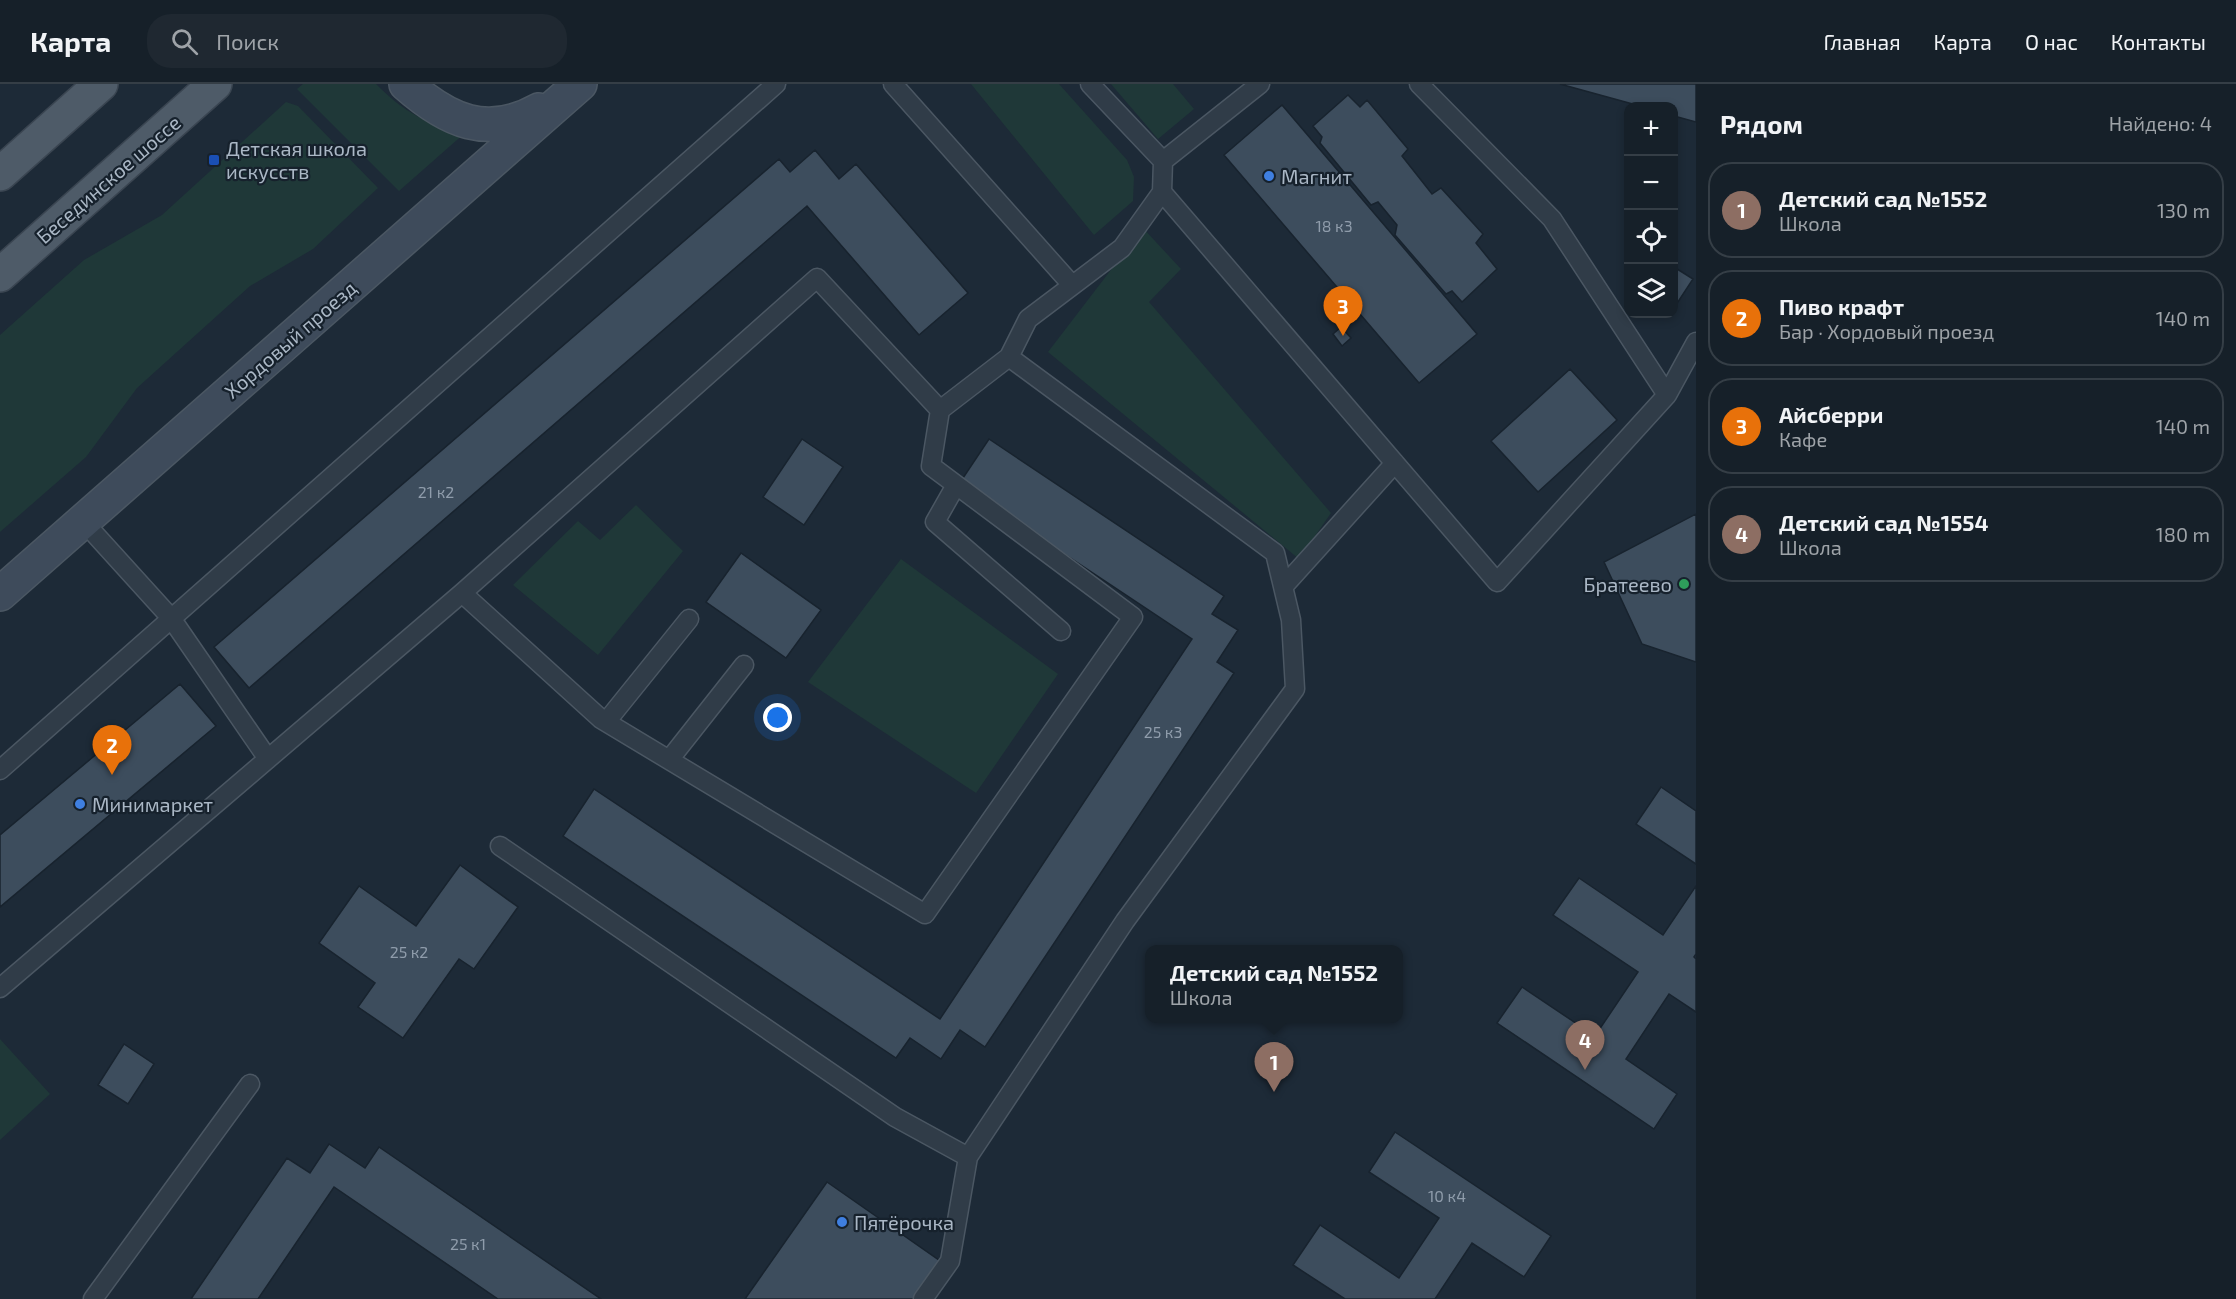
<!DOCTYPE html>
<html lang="ru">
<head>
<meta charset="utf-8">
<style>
  :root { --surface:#162029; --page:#1f2831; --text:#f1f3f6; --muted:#9ea3a8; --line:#353e46; --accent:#75b7ff }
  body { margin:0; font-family:"Exo 2",sans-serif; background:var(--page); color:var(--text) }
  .controls { position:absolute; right:18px; top:18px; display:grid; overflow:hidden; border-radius:12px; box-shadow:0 3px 9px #0003 }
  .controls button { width:54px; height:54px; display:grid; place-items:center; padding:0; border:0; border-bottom:2px solid var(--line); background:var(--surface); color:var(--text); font:30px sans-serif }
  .you { position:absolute; left:778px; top:634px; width:21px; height:21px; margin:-15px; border:4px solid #fff; border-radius:50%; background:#1a73e8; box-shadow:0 0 0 9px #1a73e833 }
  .badge { display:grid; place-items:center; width:39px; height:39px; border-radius:50%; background:var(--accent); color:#fff; font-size:20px; font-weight:700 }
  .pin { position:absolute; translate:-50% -50px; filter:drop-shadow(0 2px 3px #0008) }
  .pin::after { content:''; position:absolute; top:32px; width:21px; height:18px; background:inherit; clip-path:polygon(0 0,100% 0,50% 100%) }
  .popup { position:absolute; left:1145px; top:861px; width:258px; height:78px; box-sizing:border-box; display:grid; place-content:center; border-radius:12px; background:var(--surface); filter:drop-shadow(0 2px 4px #0005); font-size:20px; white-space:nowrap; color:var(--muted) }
  .popup b { font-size:22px; color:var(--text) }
  .popup::after { content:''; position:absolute; left:50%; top:100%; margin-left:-12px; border:12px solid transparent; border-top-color:var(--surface) }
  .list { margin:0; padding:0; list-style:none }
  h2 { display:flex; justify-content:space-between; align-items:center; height:78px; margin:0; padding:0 24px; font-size:26px }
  h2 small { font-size:20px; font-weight:400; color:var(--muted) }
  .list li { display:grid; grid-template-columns:39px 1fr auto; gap:18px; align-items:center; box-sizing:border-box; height:96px; margin:0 12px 12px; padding:0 12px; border:2px solid var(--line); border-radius:24px }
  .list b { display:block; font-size:22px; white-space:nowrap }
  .list p { margin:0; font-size:20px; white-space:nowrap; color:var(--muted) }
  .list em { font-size:20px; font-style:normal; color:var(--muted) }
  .icon { flex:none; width:33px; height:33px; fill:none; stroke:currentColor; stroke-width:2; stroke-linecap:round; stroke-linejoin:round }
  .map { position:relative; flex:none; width:1696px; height:1215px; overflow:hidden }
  header { display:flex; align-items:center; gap:36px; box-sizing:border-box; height:84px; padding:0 30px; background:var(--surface); border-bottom:2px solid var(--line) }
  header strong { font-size:28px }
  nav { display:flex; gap:33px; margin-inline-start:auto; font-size:21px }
  .search { width:420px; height:54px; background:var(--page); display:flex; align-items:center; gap:15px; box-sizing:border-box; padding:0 21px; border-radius:24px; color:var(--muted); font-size:22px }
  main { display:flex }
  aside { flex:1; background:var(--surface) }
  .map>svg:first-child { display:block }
  .green { fill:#1f3838 }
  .building { fill:#3d4d5d; stroke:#18232e; stroke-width:1.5 }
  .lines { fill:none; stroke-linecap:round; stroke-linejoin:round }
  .service-casing { stroke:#4b5763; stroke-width:21 }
  .secondary-casing { stroke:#4b5763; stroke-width:36 }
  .primary-casing { stroke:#3a4551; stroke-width:36 }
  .service { stroke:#303c48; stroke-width:18 }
  .secondary { stroke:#3e4b5b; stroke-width:33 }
  .primary { stroke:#4e5b68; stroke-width:33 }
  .transit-dot { fill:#1a4fb4; stroke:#16212c; stroke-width:2 }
  .shop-dot { fill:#3f7fe0; stroke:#16212c; stroke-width:2 }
  .leisure-dot { fill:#2e9e5b; stroke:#16212c; stroke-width:2 }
  .labels { text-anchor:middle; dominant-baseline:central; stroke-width:4.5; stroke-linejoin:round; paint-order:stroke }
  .number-label { font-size:16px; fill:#8f9cab }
  .poi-label { font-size:20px; fill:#aab7c5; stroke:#16212c; text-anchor:start }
  .street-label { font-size:20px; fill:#aab7c5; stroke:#16212c }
</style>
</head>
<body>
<header>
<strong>Карта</strong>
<div class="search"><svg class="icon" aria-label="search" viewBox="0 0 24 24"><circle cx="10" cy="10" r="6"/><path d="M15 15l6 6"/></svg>Поиск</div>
<nav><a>Главная</a><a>Карта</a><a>О нас</a><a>Контакты</a></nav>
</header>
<main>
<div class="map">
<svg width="1696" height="1215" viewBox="0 0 1696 1215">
  <rect width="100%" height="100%" fill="#1d2a37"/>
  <!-- green -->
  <path class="green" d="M303,0H376C406,30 425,39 466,48L399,107L297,5Z
    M971,0H1059L1127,76L1134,93L1133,117L1094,151Z
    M1111,0H1173L1194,25L1158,55Z
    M286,18L298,22L378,104L313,165L250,202L137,304L86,373L0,448V251L84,176L162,131Z
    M1143,144L1181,185L1149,218L1331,429L1299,475L1048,268Z
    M636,421L683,467L598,571L513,501L578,437L600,456Z
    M901,475L1058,590L976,709L808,598Z
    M0,955L50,1010L0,1056Z"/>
  <!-- building -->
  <path class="building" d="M1560,0H1696V38L1674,32V22H1640Z
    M1348,11L1360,23L1367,16L1408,65L1402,72L1432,110L1441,104L1483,150L1476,159L1497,185L1462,218L1452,207L1446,210L1395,151L1397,141L1378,118L1371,121L1320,59L1322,53L1313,42Z
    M1282,21L1477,250L1419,299L1224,71Z
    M815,66L839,95L856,80L968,209L919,251L807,122L249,604L214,563L779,75L790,88Z
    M1674,183L1693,195L1674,224Z
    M1341,243L1351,254L1342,262L1333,250Z
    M1570,285L1617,336L1538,408L1491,357Z
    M802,355L843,383L804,441L763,413Z
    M989,355L1224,512L1212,530L1238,546L1217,578L1234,589L985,963L960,946L941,975L910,954L896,974L563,752L594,705L940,935L1192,555L959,400Z
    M1696,430V578L1642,560L1604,478Z
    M741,469L821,526L786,574L706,518Z
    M180,600L216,642L0,823V751Z
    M1661,703L1696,727V780L1636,740Z
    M460,781L518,823L474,885L459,875L403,954L358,923L375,899L319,859L359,802L416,842Z
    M1579,794L1663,851L1696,802V870L1694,873L1696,875V928L1669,910L1626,975L1677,1010L1654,1045L1497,939L1522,903L1595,952L1638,888L1553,831Z
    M124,960L154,980L128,1020L98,1001Z
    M1395,1048L1551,1152L1524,1193L1472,1159L1435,1215H1345L1293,1181L1320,1141L1399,1194L1439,1134L1369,1088Z
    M329,1060L365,1084L379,1063L601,1215H498L334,1103L258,1215H191L287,1074L310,1089Z
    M827,1098L943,1179L918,1215H745Z"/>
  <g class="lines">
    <defs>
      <path id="service" d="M893,0L1072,201
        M1163,77L1260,0
        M1162,108L1497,498L1667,311L1552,135L1419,0
        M1667,311L1696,258
        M956,401L935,438L1061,547
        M83,437L171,534L268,675
        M1283,503L1395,379
        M462,509L601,635L925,830L1133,533L931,382L940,326
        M606,638L689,535
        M669,676L744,581
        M0,686L776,0
        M500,762L895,1033L968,1073
        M0,904L462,509L817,194L940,326L1009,273L1028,235L1122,164L1162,108L1163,77L1090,0
        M93,1215L250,1000
        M923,1215L950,1177L968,1073L1125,837L1295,605L1291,536L1275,469L1009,273"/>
      <path id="secondary" d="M406,0C448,37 487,55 539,26
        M0,510L580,0"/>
      <path id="primary" d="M0,90L101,0
        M0,191L215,0"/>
    </defs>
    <!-- service casing -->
    <use href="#service" class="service-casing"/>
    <!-- secondary casing -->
    <use href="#secondary" class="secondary-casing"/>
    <!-- primary casing -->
    <use href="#primary" class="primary-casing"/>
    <!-- service -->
    <use href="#service" class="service"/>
    <!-- secondary -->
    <use href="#secondary" class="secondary"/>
    <!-- primary -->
    <use href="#primary" class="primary"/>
  </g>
  <!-- markers -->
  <rect class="transit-dot" x="208" y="70" width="12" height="12" rx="3"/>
  <g class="shop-dot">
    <circle cx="1269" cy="92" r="6"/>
    <circle cx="80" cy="720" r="6"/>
    <circle cx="842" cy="1138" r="6"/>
  </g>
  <circle class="leisure-dot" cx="1684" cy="500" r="6"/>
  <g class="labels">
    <!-- number labels -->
    <g class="number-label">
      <text x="1334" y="141">18 к3</text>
      <text x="436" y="407">21 к2</text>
      <text x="1163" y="647">25 к3</text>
      <text x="409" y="867">25 к2</text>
      <text x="1447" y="1111">10 к4</text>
      <text x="468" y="1159">25 к1</text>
    </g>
    <!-- poi labels -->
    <g class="poi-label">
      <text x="226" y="64">Детская школа<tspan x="226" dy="23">искусств</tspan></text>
      <text x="1281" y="92">Магнит</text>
      <text x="1672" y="500" text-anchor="end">Братеево</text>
      <text x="92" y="720">Минимаркет</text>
      <text x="854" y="1138">Пятёрочка</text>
    </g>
    <!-- street labels -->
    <g class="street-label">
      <text transform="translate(108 95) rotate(-41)">Бесединское шоссе</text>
      <text transform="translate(290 255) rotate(-41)">Хордовый проезд</text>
    </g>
  </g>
</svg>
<div class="controls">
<button>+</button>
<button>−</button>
<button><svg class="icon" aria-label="locate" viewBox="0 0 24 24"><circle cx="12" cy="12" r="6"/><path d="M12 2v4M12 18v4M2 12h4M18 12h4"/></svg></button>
<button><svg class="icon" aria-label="layers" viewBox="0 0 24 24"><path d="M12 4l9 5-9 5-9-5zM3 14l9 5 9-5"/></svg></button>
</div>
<div class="you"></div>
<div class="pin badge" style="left:1274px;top:1008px;background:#8d6e63">1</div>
<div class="popup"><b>Детский сад №1552</b>Школа</div>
<div class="pin badge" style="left:112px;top:691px;background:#e8710a">2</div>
<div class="pin badge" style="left:1343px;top:252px;background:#e8710a">3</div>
<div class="pin badge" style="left:1585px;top:986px;background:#8d6e63">4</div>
</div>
<aside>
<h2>Рядом<small>Найдено: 4</small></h2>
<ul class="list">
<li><span class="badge" style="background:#8d6e63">1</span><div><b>Детский сад №1552</b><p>Школа</p></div><em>130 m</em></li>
<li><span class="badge" style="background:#e8710a">2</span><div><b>Пиво крафт</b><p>Бар · Хордовый проезд</p></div><em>140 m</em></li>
<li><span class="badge" style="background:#e8710a">3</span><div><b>Айсберри</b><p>Кафе</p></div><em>140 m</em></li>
<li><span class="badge" style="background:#8d6e63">4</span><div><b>Детский сад №1554</b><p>Школа</p></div><em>180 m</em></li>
</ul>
</aside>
</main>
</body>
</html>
